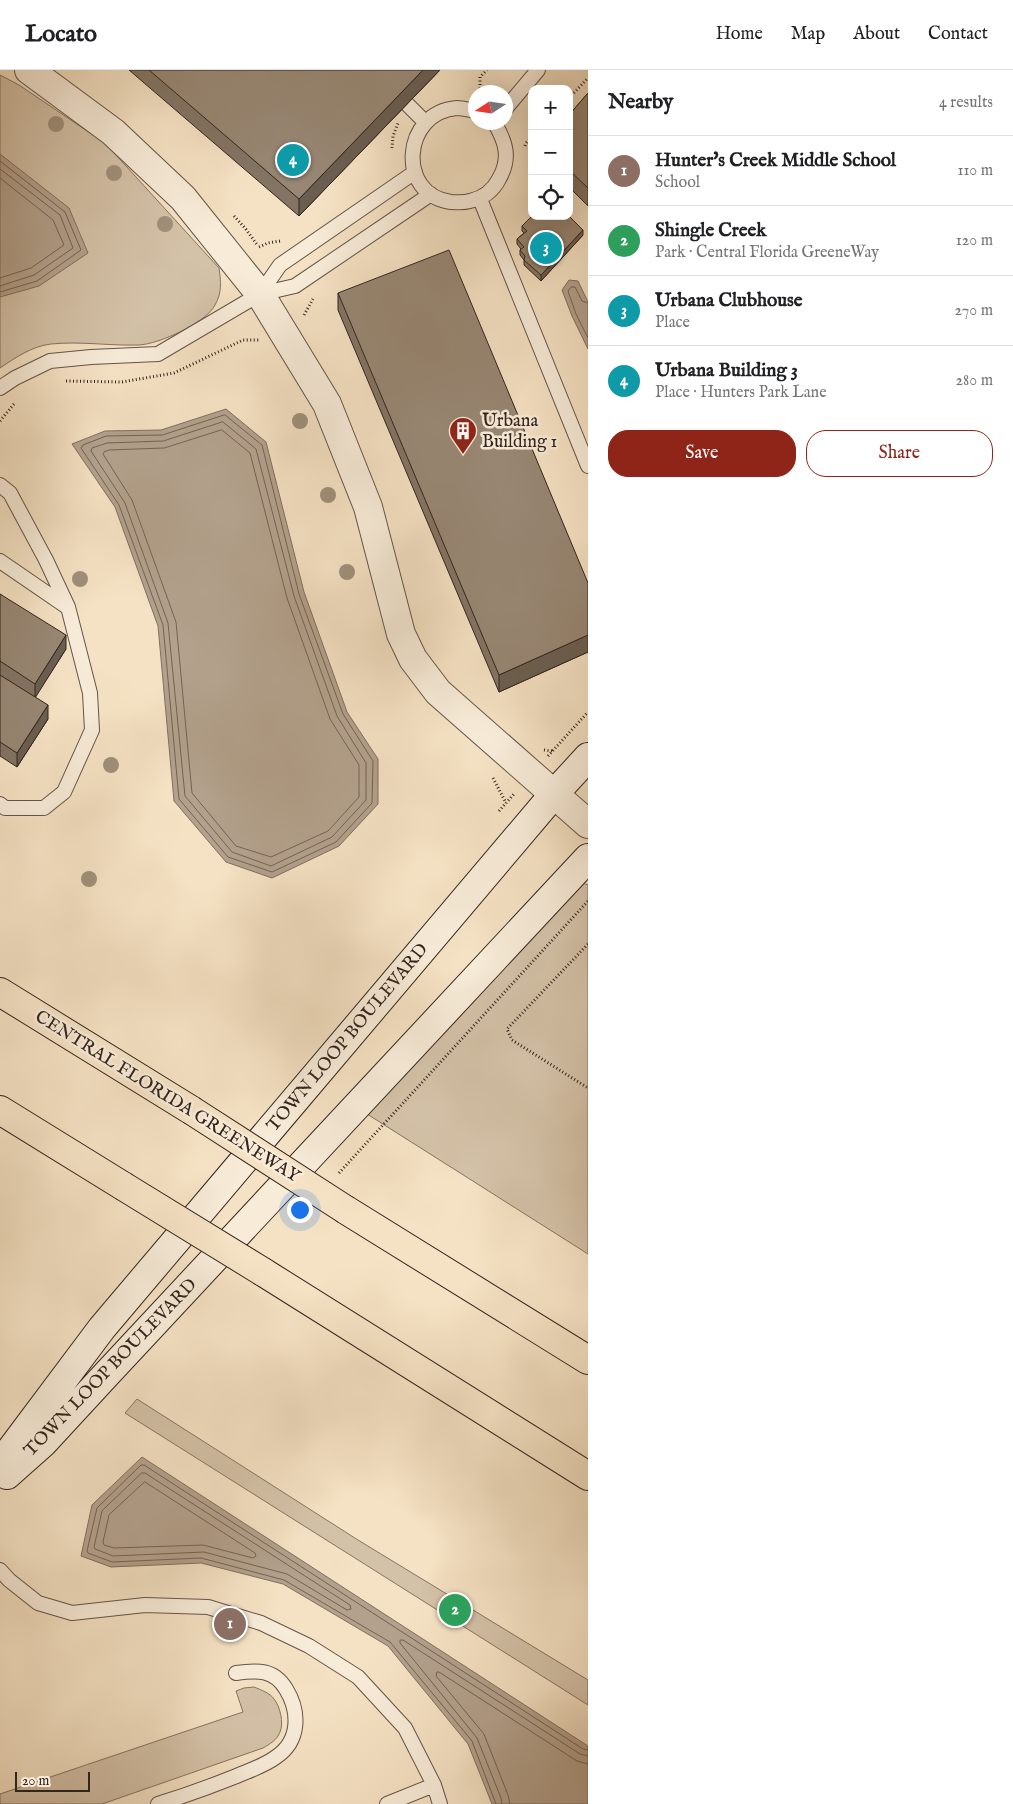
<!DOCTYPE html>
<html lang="en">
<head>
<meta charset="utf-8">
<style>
  :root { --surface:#fff; --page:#f2f2f2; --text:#202124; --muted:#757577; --line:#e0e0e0; --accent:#8f2418 }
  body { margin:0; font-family:"IM FELL English",serif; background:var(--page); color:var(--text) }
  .controls { position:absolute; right:15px; top:15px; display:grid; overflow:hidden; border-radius:10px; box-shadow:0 5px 20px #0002 }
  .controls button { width:45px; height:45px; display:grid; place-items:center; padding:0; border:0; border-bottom:1px solid var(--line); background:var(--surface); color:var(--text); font:25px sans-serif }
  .compass { position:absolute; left:468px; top:15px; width:45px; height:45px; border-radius:50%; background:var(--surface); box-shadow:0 5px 20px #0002; rotate:258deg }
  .scale { position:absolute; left:15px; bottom:12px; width:75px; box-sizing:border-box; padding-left:5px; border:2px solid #33241e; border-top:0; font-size:14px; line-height:18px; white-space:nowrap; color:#33241e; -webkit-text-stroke:4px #f8ecd9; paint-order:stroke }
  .you { position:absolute; left:299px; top:1139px; width:18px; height:18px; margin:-12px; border:4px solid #fff; border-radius:50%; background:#1a73e8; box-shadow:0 0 0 8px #1a73e833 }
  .badge { display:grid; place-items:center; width:32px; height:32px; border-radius:50%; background:var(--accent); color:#fff; font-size:16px; font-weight:700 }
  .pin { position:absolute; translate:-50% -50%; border:2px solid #fff; box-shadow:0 1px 5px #0006 }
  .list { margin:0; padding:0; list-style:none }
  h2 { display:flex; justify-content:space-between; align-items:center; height:65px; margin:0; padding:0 20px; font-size:21px }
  h2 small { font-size:16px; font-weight:400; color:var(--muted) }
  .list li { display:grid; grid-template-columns:32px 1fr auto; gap:15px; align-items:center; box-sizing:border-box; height:70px; padding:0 20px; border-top:1px solid var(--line) }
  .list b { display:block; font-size:19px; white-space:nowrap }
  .list p { margin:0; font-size:16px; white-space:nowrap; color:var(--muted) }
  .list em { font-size:16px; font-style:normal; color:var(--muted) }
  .actions { display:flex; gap:10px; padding:15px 20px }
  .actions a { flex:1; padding:11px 0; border:1px solid var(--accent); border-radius:20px; text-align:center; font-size:18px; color:var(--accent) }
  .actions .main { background:var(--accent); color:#fff }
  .icon { flex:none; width:28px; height:28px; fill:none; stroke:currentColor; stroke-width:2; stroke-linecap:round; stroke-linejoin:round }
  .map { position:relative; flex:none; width:588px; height:1734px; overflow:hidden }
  header { display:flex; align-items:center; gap:30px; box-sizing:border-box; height:70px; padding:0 25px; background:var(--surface); border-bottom:1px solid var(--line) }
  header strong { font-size:24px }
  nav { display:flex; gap:28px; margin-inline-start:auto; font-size:18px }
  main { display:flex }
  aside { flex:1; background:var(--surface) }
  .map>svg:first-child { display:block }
  .green { fill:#d4c2a8; stroke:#847363 }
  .water { fill:#b3a18c; stroke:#806f60 }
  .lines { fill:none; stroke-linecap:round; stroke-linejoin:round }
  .shore { stroke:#736255; stroke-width:1 }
  .lane-casing { stroke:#645448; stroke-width:16 }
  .street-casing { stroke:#645448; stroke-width:30 }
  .secondary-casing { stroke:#33241e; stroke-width:30 }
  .highway-casing { stroke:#33241e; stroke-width:30 }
  .path { stroke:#33241e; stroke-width:3; stroke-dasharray:1 2.5; stroke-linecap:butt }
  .lane { stroke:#f8ecd9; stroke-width:14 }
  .street { stroke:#f8ecd9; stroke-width:28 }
  .secondary { stroke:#f8ecd9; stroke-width:28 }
  .highway { stroke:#f5e2c4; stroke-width:28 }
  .highway-bridge-casing { stroke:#33241e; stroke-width:30; stroke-linecap:butt }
  .highway-bridge { stroke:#f5e2c4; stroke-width:28 }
  .tree { fill:#a0907b }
  .wall { fill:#837464; stroke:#33241e }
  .shaded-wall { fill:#6a5e51; stroke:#33241e }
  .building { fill:#988774; stroke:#33241e }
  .labels { text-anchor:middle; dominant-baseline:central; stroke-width:5; stroke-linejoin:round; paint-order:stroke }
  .poi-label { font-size:18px; fill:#33241e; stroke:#f8ecd9; text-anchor:start }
  .street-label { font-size:18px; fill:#33241e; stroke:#f8ecd9 }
</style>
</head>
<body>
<header>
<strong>Locato</strong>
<nav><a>Home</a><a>Map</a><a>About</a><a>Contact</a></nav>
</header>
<main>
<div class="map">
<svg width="588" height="1734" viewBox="0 0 588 1734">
  <rect width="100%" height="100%" fill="#f5e2c4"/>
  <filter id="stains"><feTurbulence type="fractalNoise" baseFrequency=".004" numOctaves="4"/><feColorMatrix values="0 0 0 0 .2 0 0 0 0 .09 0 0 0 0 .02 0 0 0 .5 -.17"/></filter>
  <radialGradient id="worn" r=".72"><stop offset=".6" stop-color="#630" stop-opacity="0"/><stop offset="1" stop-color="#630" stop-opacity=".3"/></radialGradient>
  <!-- green -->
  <path class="green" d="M0,5L19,15L105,73L219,198C221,212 222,223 215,235C206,253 159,274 139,275C110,276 80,271 51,274C32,276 15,288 0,298Z
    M570,808L588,815V1184L356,1037Z
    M137,1329L358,1470L588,1610V1635L125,1343Z
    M254,1617C261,1620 270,1623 274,1629C280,1636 284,1653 280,1662C277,1670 270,1674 263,1678L102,1734H0V1724L243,1642L236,1621L244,1618Z"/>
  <!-- water -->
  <path class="water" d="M0,84L69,138L88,183L39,216L0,227Z
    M569,210L578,211L588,232V279L572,246L562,220Z
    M226,339L266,372L304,522L347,642L378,689V734L339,776L272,808L226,792L174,731L158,556L115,437L72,374L105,361L161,360Z
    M142,1387L588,1676V1734H492L468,1674L388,1576L283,1514L201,1493L111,1497L81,1486L92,1435Z"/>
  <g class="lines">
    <!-- shore -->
    <path class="shore" d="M0,91L65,142L81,180L37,211L0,222
      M0,99L60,145L73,178L34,205L0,216
      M0,108L53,150L64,175L31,198L0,208
      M588,233L582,231L575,217H571L568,221L576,244L588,268
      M225,345L262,375L299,524L343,644L373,691L372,733L336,772L272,802L228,787L179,729L163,555L119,435L81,378L83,375L106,366L162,365Z
      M223,352L256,379L294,526L337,646L366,693V730L332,767L271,796L232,782L185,726L168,553L125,433L91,381L92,378L107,373L163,371Z
      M222,360L250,383L287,528L330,649L359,695V727L328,761L271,787L236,776L192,723L176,552L132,430L103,384L104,382L109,380L164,378Z
      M142,1403H145L350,1535L351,1539L347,1540L287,1504L204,1482L113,1486L95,1479L94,1477L102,1441Z
      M145,1412L255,1483L256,1486L253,1488L203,1475L114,1478L104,1475L103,1472L109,1445Z
      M496,1734L472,1671L390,1572L284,1510L201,1488L112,1492L88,1483L87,1481L97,1438L141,1395H144L583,1679L588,1680
      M502,1734L501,1728L477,1668L400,1573V1570H403L580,1684L588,1686
      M510,1734L508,1725L484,1664L436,1606L437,1602H439L577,1691L588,1694"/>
    <defs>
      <path id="lane" d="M407,34L425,52
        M506,38L538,0
        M476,41C470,40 463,38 457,38C402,42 396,125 451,132C458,132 463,133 470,131C483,128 493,121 499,109C511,88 506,72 494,52
        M480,129L588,396
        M260,224L280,195L415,102
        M0,318L15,308L50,291L91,287L158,284L260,224L295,216L431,124
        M0,415L10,423L46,490L68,537L90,623L92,660L64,722L44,738H5L0,734
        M0,491L67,537
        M0,1500L9,1510L38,1533L72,1543L145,1535L208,1537L261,1553L309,1576L358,1607L405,1658L434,1715L440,1734
        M158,1734C184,1726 209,1717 234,1707C248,1701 264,1696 276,1687C300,1671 300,1642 286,1619C274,1599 257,1600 236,1603
        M387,1734L434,1715"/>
      <path id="street" d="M29,0L113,62L183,128L260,224L327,334L368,437L401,564L413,589L438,622L588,754"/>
      <path id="secondary" d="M0,1394L102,1258L554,724L588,687
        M7,1405L43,1373L103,1308L588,788"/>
      <path id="highway" d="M0,922L191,1040
        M0,1040L123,1116
        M346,1140L588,1290
        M263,1202L588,1406"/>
    </defs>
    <!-- lane casing -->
    <use href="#lane" class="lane-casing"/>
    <!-- street casing -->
    <use href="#street" class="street-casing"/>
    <!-- secondary casing -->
    <use href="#secondary" class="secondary-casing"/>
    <!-- highway casing -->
    <use href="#highway" class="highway-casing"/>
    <!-- path -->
    <path class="path" d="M480,22V7L487,0
      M569,28L588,8
      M525,76L526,73L532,67
      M392,78L393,66L398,53
      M234,146L245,158L258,176
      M259,177L268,173L280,171
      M304,245L313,229
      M66,311L122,312L174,303L243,270H259
      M0,351L14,334
      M544,680L553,681
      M548,686L588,642
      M493,708L506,733
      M499,741L514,724
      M588,874L507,959L512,970L588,1018
      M339,1103L588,831"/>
    <!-- lane -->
    <use href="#lane" class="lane"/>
    <!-- street -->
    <use href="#street" class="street"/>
    <!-- secondary -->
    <use href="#secondary" class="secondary"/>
    <!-- highway -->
    <use href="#highway" class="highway"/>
    <defs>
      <path id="highway-bridge" d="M191,1040L346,1140
        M123,1116L263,1202"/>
    </defs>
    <!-- highway-bridge casing -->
    <use href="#highway-bridge" class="highway-bridge-casing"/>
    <!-- highway-bridge -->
    <use href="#highway-bridge" class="highway-bridge"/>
  </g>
  <!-- trees -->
  <g class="tree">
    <circle cx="56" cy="54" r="8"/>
    <circle cx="114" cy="103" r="8"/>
    <circle cx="165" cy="154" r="8"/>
    <circle cx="300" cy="351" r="8"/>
    <circle cx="328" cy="425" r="8"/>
    <circle cx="347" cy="502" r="8"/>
    <circle cx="80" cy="509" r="8"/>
    <circle cx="111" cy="695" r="8"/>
    <circle cx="89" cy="809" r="8"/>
  </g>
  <!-- wall -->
  <path class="wall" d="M129,0H440L299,146Z
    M588,23V136L569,117V45Z
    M522,156L583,165L541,211L524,195V190L520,185V180L521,179L517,174V169L524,163L522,161Z
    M338,223L588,513V582L499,622L338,240Z
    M0,524L66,579L35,627L48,649L17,697L0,686Z"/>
  <!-- shaded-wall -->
  <path class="shaded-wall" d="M423,0H440L299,146V129Z
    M583,160V165L541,211V205Z
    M66,565V579L35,628V614Z
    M588,565V582L499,622V605Z
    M48,635V649L17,697V683Z"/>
  <!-- building -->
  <path class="building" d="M149,0H423L299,129Z
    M588,23V118L569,100V45Z
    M532,146H569L583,160L541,205L524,190L525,186L520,180L524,177L517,169L527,161L522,156Z
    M449,180L588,513V565L499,605L338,223Z
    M0,524L66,565L35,614L0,591Z
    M0,605L48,635L17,683L0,672Z"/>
  <!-- icons -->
  <defs>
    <symbol id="building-pin" viewBox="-11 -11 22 30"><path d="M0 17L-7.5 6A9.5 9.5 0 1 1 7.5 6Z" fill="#8f2418" stroke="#f8ecd9"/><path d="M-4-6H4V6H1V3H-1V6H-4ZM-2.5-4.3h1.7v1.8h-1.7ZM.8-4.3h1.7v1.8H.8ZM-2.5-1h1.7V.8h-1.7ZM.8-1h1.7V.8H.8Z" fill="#fff"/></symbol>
  </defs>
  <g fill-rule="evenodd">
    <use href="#building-pin" x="447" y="345" width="32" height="43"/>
  </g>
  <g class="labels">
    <!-- poi labels -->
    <g class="poi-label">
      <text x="482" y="351">Urbana<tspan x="482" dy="21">Building 1</tspan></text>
    </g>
    <!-- street labels -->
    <g class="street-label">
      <text transform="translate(348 968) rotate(-50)">TOWN LOOP BOULEVARD</text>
      <text transform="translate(167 1027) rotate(32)">CENTRAL FLORIDA GREENEWAY</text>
      <text transform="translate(111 1298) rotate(-46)">TOWN LOOP BOULEVARD</text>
    </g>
  </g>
  <rect width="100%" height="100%" filter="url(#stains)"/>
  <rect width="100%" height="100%" fill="url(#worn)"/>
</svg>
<div class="controls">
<button>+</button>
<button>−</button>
<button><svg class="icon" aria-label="locate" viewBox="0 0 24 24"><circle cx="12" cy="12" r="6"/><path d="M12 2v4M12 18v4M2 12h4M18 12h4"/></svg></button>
</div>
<svg class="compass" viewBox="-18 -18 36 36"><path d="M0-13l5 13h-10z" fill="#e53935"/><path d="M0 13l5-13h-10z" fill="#757577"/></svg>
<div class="scale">20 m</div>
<div class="you"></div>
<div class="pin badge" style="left:230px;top:1554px;background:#8d6e63">1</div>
<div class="pin badge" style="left:455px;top:1540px;background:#2e9e5b">2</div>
<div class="pin badge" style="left:546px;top:178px;background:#0f9aa8">3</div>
<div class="pin badge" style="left:293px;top:90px;background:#0f9aa8">4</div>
</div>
<aside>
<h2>Nearby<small>4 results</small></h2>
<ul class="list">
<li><span class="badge" style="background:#8d6e63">1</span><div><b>Hunter's Creek Middle School</b><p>School</p></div><em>110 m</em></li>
<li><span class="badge" style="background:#2e9e5b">2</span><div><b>Shingle Creek</b><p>Park · Central Florida GreeneWay</p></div><em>120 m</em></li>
<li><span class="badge" style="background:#0f9aa8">3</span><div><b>Urbana Clubhouse</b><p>Place</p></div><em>270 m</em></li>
<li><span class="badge" style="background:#0f9aa8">4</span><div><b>Urbana Building 3</b><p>Place · Hunters Park Lane</p></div><em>280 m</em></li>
</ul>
<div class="actions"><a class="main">Save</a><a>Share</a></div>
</aside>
</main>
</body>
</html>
